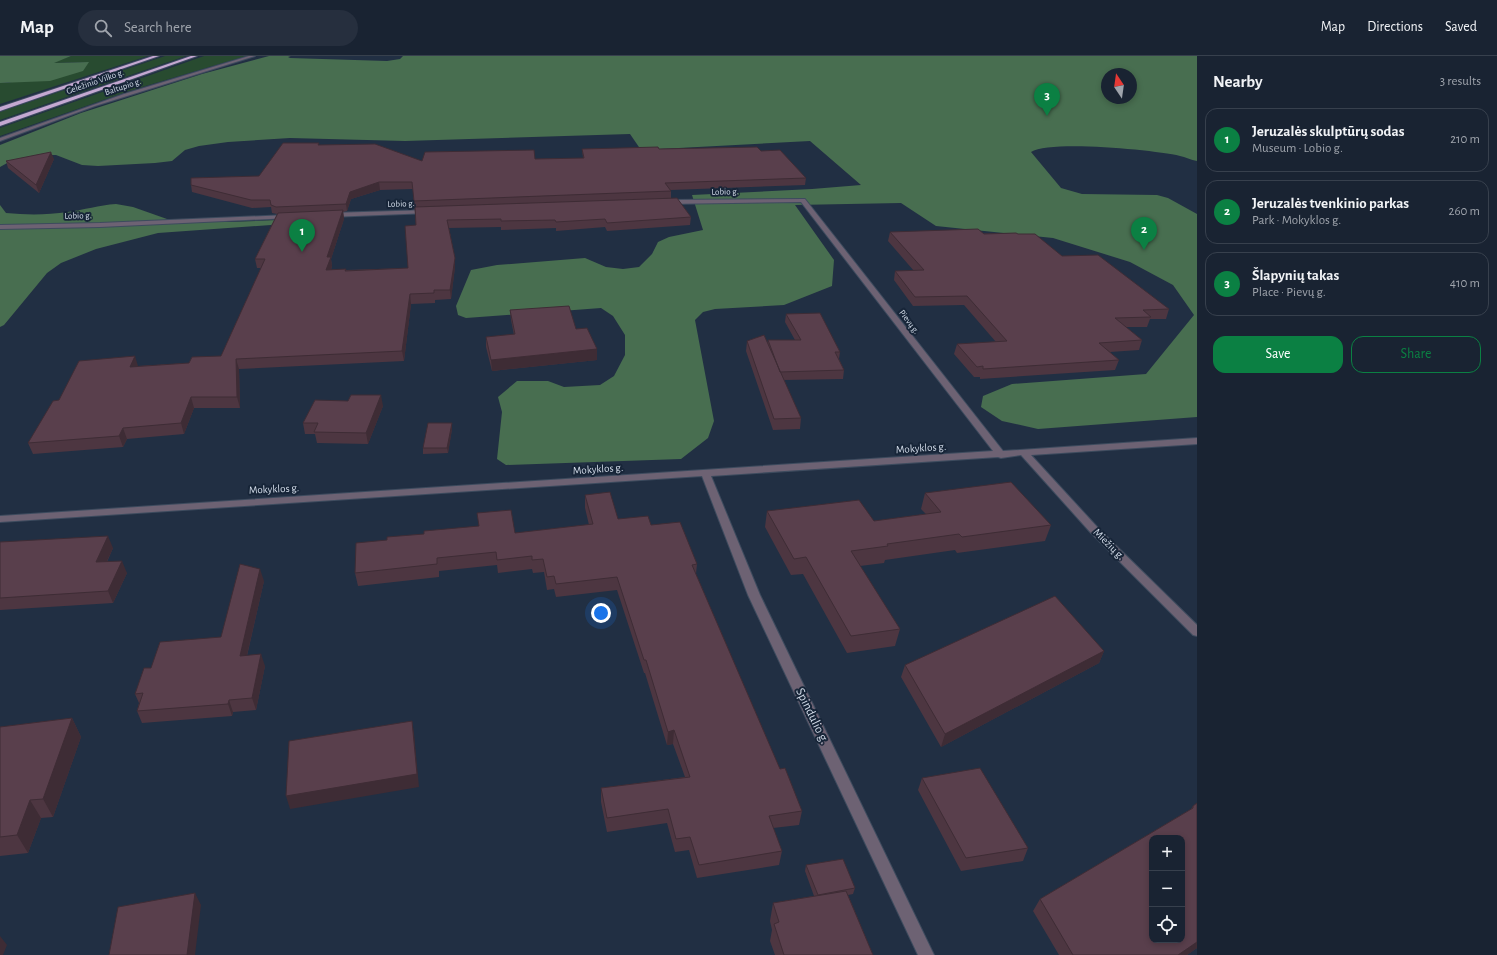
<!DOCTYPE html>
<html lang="en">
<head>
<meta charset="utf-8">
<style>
  :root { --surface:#192332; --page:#262f3e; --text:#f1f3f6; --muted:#9fa4ac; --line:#37404d; --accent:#0b8043 }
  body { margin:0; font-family:"Alegreya Sans",sans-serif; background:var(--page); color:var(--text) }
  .controls { position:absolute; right:12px; bottom:12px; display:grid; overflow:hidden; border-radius:8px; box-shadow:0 2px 6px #0003 }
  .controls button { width:36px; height:36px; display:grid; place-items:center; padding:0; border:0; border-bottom:1px solid var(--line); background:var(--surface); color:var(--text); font:20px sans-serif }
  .compass { position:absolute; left:1101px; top:12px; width:36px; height:36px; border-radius:50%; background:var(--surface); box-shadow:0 2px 6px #0003; rotate:347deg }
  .you { position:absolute; left:601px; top:557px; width:14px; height:14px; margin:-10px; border:3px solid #fff; border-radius:50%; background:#1a73e8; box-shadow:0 0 0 6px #1a73e833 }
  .badge { display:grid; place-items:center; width:26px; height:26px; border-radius:50%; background:var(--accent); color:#fff; font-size:13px; font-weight:700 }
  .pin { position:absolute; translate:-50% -33px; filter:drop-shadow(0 1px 2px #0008) }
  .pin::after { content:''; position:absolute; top:21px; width:14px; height:12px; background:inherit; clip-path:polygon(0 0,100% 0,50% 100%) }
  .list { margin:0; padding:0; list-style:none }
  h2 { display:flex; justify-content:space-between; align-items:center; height:52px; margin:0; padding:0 16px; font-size:17px }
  h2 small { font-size:13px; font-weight:400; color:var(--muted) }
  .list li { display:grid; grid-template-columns:26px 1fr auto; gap:12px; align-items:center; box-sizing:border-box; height:64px; margin:0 8px 8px; padding:0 8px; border:1px solid var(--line); border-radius:12px }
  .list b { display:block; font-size:15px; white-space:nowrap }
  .list p { margin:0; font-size:13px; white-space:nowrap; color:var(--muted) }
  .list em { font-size:13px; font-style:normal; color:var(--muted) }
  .actions { display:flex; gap:8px; padding:12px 16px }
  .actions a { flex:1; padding:9px 0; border:1px solid var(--accent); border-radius:12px; text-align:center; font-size:14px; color:var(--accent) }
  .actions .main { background:var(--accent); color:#fff }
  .icon { flex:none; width:22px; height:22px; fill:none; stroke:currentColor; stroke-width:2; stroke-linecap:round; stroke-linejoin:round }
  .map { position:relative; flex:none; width:1197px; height:899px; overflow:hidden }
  header { display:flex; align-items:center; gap:24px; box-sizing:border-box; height:56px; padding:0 20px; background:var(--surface); border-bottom:1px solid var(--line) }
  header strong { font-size:19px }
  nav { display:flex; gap:22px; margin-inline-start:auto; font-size:14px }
  .search { width:280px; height:36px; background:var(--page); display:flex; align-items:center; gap:10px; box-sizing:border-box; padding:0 14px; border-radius:22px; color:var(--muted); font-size:15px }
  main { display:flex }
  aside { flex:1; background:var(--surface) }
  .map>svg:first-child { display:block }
  .green { fill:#284b30 }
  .forest { fill:#486e50; fill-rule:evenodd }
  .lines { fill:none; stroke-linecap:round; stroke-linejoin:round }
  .minor-casing { stroke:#3d4b5e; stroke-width:2 }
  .highway-casing { stroke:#3d4b5e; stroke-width:2 }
  .minor { fill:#6d6273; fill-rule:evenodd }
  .highway { fill:#c4a8d1; fill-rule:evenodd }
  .wall { fill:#4d3641; fill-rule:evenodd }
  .shaded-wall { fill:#3e2c35 }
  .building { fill:#593f4c; stroke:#3e2c35; fill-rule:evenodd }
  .labels { text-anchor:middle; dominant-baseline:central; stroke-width:4; stroke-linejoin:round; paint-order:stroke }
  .far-street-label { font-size:9px; fill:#d3dce9; stroke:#172538 }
  .street-label { font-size:11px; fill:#d3dce9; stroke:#172538 }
  .near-street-label { font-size:13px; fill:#d3dce9; stroke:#172538 }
</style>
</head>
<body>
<header>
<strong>Map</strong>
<div class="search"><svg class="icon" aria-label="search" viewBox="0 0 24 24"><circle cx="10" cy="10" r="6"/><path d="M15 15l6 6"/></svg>Search here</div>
<nav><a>Map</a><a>Directions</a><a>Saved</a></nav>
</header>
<main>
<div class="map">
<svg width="1197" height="899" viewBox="0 0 1197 899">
  <rect width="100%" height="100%" fill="#212f43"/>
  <!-- green -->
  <path class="green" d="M71,0H148L0,48V27H8L89,6L52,7Z
    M165,0H186L0,64V56Z
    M204,0H246L129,35L0,80V72Z"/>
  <!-- forest -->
  <path class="forest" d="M0,0H71L54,7L89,6L83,15L50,25L0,27Z
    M269,0H291L288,1L290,2L387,5L400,3L403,0H1197V105C1191,104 1185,101 1180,100C1154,94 1051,84 1031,96L1061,132L1082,138L1157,139L1168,142L1197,158V361L1038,373L1002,365L981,351L983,340L1012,328L1146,318L1194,259L1173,229L1130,206L1053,182L936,170L901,147L795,149L834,204L832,230L784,249L715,253L703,256L695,264L714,365L708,382L681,403L506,409L497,403L502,356L498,341L517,325H548L564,331L600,329L614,320L625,299V279L613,260L601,252L466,262L458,259L456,250L471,214L497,209L585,202L606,211L623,213L639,211L652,198L658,186L669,181L703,174L692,139L812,133L861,129L810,85L641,94L630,78L405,85L290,82L228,86L199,90L185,94L172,105L155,107L98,110L82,109L56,99H44L9,106L0,111V89L81,57L202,18ZM1107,18H1131V42H1107Z
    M116,148L133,151L167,163L229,166L277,164L278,167L271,169L158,177L96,193L61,207L47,217L4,269L0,271V149L6,157C27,159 47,159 68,156C84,154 99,149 116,148Z"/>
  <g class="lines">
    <defs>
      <path id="minor" d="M249,0H255L95,50L0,85V82L124,38Z
        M805,143L1003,395L1197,382V388L1031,399L1099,473L1197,569V580L1193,579L1091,477L1021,399L1001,402L998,401L711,420L760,539L934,899H918L748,539L702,420L0,466V460L993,395L801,146L666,148L663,146L666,144Z
        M428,154L430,155V157L330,161L327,159L330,157Z
        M288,159L290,160V162L100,171L0,173V169L100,167Z"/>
      <path id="highway" d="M153,0H159L0,55V51Z
        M191,0H197L0,70V66Z"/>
    </defs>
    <!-- minor casing -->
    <use href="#minor" class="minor-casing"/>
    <!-- highway casing -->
    <use href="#highway" class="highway-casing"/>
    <!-- minor -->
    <use href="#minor" class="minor"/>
    <!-- highway -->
    <use href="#highway" class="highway"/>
  </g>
  <!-- wall -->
  <path class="wall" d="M320,89L422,105L583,102L582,93L761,95L806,122L805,129L671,134V142L691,161L690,169L607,175L605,171L556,175V172L501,174V171L449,172L455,202V211L451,243L435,244V247L411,248L404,305L239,313L240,352H194L184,378L127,383L123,391L33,398L28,387L59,344L138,310L189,307L221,300L261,212H257L255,203L277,158L272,157L271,151L252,152L192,136L191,129L259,120ZM413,133L416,169L408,212L346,214V213L331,214L332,210L331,203L344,163L343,156L347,155L351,143L380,134Z
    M54,103L39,137L8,112L6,105Z
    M890,176L1018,178L1169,253L1166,263H1150L1147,271H1126L1142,284L1139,294L1110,296L1119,304L1115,314L980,323V321H974L954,298L957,288L996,286L964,249L913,250L894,224L895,215H914L888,185Z
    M510,254L576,273L597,304L492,315L486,291V281L514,279L511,264Z
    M786,258L840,296L839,303L844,314L843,323L784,324L801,362L800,373L773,374L746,295L747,285L767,287L768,284H795L785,266Z
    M348,345L383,350L368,388L317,387L315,378H305L303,367Z
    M452,373L448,397L423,398V392Z
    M925,437L1051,469L1045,485L957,497L955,494L885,504L884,507L860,510L900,573L895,590L847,597L803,518L791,519L765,471L767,455L874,465L926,458L921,453Z
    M585,439L618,463L651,469L697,508L696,518L780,713L802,755L799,769L773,772L782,795L779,809L697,822L689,794L675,796L667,767L607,776L601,746V732L685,721L673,688L667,689L645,617H644L617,534L556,541L554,533L547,534L544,516L533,517L532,513L498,517L497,509L439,515V521L358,530L355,517L515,477L589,469L585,452Z
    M0,486L113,492L107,506L127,517L113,547L0,554Z
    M264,525L247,600L265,610L256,654L233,656L232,660L142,667L137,655L139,647L135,638L151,612L221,581Z
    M1104,595L1099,607L941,691L901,621L905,609Z
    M72,662L81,681L53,761L41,762L28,797L0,800V671Z
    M922,722L1028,792L1023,805L961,815L918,734Z
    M1197,747V892L1187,899H1059L1033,855L1040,843L1191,753L1193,750Z
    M806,809L855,832L853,838L848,839L873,899H775L770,885L772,874L770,865L773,847L814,840L805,815Z"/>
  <!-- shaded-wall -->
  <path class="shaded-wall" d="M51,96L54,103L39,137L36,129Z
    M379,126L380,134L351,143L347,155L346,148L350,136Z
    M343,154L344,163L331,203L332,210L328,223L326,214L327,201Z
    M455,202V211L451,243L450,234Z
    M410,238L411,248L404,305L402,295Z
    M597,293V304L492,315L491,304Z
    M135,300L138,310L130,311Z
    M236,303L239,313L240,352L237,341Z
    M381,339L383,350L368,388L366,377Z
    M191,341L194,352L184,378L181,367Z
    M452,367V373L448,397L447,392Z
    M123,372L127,383L123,391L119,380Z
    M108,480L113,492L101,518L96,506Z
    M122,505L127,517L113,547L108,535Z
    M260,513L264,525L244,612L240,600Z
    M1104,595L1099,607L941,691L945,678Z
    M261,598L265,610L256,654L252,642Z
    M229,644L233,656L232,660L228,648Z
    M72,662L81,681L53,761L43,743Z
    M412,665L414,677L419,731L290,753L286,740Z
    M674,674L673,688L667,689L668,676Z
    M30,744L41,762L28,797L17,779Z
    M195,837L201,849L195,899H187Z
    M0,880L7,889L3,899H0Z
    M1197,886V892L1187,899H1178Z"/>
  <!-- building -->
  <path class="building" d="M283,87H319L318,89L375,88L422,105L425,96L534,94L535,103L584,102L582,93L658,91L659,93L757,91L761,95L780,94L806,122L665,127L671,135L414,145L412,126H379L350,136L346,148L276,151L271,149L270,144H251L191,129V122L259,120Z
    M51,96L36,129L6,105Z
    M677,142L691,161L607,167L605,163L556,166L555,164L501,165V163L447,164L455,202L450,234H434V237L410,238L402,295L236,303L237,341H191L181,367L123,372L119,380L28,387L53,345L59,344L79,305L135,300L130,311L189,307L192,301L221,300L265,203H255L278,157L343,154L327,201H331L326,214L346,213L345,215L408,212L405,170L416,169L415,151Z
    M978,173L984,178L1016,177L1018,178H1035L1062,200L1098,199L1169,253L1143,254L1151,261L1115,262L1142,284L1099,287L1119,304L983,313V310L977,311L957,288L1007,285L967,240L915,241L895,215L924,214L890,176Z
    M569,250L576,273L587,272L597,293L491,304L486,281L515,278L510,254Z
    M820,257L840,296H835L844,314L780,316L768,284H801L786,258Z
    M764,279L801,362L774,363L747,285Z
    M351,339H381L366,377L314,376L318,367H303L315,344L348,345Z
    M428,367H452L447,392H423Z
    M1011,426L1051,469L962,481L959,478L887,488L888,490L851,495L900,573L851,580L806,501L794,503L767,455L859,444L874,465L941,456L925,437Z
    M610,436L618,463L648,460L651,469L680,466L697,508L692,509L780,713L785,712L802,755L769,760L782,795L699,809L690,781L676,783L668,753L607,762L601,732L690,721L674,674L668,676L646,604H644L617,521L556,528L554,520L547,521L543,503L532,504V500L497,504L496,496L437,502V508L355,517L356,487L387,484V481L424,478V475L479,470L477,457L511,454L515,477L593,468L585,439Z
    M108,480L96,506L122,505L108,535L0,542V486Z
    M240,508L260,513L240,600L261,598L252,642L229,644L228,648L137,655L143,637L135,638L144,612H151L160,586L221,581Z
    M1055,540L1104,595L945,678L905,609Z
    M72,662L43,743L30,744L17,779L0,781V671Z
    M412,665L417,718L286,740L289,685Z
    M980,712L1028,792L966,802L922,722Z
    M1197,747V886L1178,899H1073L1040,843L1193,752V750ZM1152,782H1182V884H1152Z
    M843,803L855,832L818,839L806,809Z
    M846,835L873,899H784L774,868L779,866L773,847Z
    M195,837L187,899H109L118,851Z"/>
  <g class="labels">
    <!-- far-street labels -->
    <g class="far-street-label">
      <text transform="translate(95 26) rotate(-19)">Geležinio Vilko g.</text>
      <text transform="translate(123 31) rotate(-18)">Baltupio g.</text>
      <text transform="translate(725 136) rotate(-1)">Lobio g.</text>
      <text transform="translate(401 148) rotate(-2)">Lobio g.</text>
      <text transform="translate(78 160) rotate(-1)">Lobio g.</text>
      <text transform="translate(909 266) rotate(53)">Pievų g.</text>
    </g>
    <!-- street labels -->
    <g class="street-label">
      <text transform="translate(921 392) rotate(-4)">Mokyklos g.</text>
      <text transform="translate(598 413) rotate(-4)">Mokyklos g.</text>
      <text transform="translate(274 433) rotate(-3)">Mokyklos g.</text>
      <text transform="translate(1109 488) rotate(45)">Miežių g.</text>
    </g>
    <!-- near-street labels -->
    <g class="near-street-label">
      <text transform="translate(812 660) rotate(64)">Spindulio g.</text>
    </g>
  </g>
</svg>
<div class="controls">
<button>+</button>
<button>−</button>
<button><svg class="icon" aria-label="locate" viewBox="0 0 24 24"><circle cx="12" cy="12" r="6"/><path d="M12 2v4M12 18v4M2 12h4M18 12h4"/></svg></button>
</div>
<svg class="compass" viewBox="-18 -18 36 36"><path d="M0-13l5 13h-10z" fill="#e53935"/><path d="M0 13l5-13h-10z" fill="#9fa4ac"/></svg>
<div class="you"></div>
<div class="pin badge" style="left:302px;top:196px">1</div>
<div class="pin badge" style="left:1144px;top:194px">2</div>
<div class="pin badge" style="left:1047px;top:60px">3</div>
</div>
<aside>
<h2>Nearby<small>3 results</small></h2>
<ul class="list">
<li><span class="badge">1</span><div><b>Jeruzalės skulptūrų sodas</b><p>Museum · Lobio g.</p></div><em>210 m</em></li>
<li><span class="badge">2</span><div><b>Jeruzalės tvenkinio parkas</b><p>Park · Mokyklos g.</p></div><em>260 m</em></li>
<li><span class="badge">3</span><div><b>Šlapynių takas</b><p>Place · Pievų g.</p></div><em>410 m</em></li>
</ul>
<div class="actions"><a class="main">Save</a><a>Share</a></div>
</aside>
</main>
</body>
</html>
